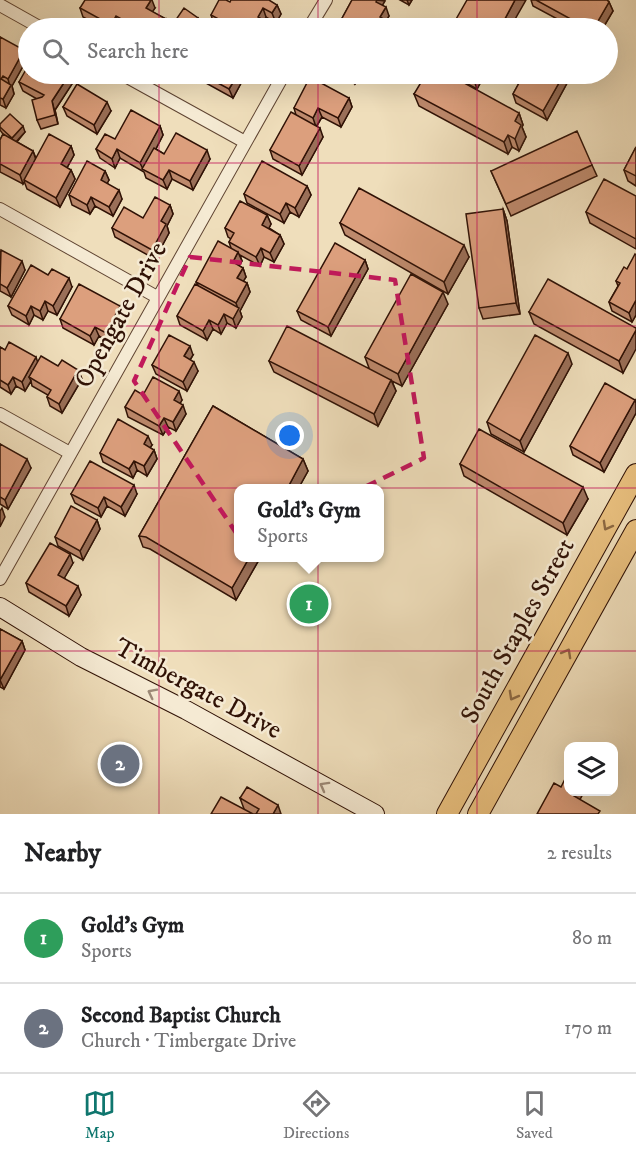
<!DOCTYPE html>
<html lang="en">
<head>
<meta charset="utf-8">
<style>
  :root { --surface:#fff; --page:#f2f2f2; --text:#202124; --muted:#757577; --line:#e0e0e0; --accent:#0f766e }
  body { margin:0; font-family:"IM FELL DW Pica",serif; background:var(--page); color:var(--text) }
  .controls { position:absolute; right:18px; bottom:18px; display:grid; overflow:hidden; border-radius:12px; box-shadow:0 6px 24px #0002 }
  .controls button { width:54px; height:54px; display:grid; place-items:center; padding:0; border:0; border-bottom:2px solid var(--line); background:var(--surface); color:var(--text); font:30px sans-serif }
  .you { position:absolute; left:290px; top:436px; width:21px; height:21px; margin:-15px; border:4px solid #fff; border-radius:50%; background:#1a73e8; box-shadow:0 0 0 9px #1a73e833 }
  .badge { display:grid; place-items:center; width:39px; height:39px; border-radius:50%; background:var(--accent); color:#fff; font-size:20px; font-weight:700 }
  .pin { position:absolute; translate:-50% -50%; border:3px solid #fff; box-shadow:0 2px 6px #0006 }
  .popup { position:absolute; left:234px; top:484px; width:150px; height:78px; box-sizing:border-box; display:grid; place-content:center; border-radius:12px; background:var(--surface); filter:drop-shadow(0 2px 4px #0005); font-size:20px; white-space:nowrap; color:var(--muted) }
  .popup b { font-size:22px; color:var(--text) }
  .popup::after { content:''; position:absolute; left:50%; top:100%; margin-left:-12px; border:12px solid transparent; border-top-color:var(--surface) }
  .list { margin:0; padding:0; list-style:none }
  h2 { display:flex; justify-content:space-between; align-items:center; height:78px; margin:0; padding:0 24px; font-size:26px }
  h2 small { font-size:20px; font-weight:400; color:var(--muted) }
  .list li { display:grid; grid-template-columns:39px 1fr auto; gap:18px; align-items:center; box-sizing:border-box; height:90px; padding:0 24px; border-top:2px solid var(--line) }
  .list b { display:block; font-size:22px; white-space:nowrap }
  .list p { margin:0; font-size:20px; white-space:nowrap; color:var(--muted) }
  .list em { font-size:20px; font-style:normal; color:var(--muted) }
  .icon { flex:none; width:33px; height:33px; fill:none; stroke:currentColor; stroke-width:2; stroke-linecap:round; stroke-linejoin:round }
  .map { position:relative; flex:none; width:636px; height:814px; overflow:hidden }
  .search { position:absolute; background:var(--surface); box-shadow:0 6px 24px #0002; left:18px; right:18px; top:18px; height:66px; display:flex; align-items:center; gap:15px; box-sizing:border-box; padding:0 21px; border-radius:33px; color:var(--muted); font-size:22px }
  .sheet { height:258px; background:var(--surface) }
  nav { display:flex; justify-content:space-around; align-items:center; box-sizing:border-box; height:84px; border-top:2px solid var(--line); background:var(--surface); font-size:16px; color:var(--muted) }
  nav a { display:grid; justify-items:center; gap:3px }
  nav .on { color:var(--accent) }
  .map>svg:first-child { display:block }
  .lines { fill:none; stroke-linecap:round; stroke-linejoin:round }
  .street-casing { stroke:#604533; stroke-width:14 }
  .secondary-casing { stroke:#301206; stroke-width:20 }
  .primary-casing { stroke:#301206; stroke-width:22 }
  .street { stroke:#f5ead3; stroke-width:12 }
  .secondary { stroke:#f5ead3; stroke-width:18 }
  .primary { stroke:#e8bf7e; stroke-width:20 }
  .wall { fill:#bd896c; stroke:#301206; stroke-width:1.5 }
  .shaded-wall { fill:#9a6f58; stroke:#301206; stroke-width:1.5 }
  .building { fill:#dc9f7d; stroke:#301206; stroke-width:1.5 }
  .oneway { stroke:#8c6842 }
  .oneway2 { stroke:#9c8977 }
  .marked { fill:none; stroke:#c2185b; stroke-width:4.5; stroke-dasharray:12 8; stroke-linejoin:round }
  .grid { fill:none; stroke:#c2185b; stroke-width:1.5; stroke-opacity:0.55 }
  .labels { text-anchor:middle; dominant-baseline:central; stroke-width:5; stroke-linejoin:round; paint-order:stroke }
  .street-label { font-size:26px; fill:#301206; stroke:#f5ead3 }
</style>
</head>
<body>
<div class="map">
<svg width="636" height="814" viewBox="0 0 636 814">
  <rect width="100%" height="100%" fill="#efdebb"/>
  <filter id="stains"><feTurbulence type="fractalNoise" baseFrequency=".00333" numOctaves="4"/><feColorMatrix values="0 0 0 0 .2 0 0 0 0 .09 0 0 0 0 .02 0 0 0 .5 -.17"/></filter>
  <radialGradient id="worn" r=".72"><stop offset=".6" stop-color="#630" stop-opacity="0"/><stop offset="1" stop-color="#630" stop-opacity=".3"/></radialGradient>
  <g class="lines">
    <defs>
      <path id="street" d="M0,5L41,28
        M309,28L326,0
        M122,74L245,142
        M0,209L157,297
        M0,414L70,453
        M0,579L284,74"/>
      <path id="secondary" d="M0,607L81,657L186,710L375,814"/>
      <path id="primary" d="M447,814L636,474
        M478,814L636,530"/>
    </defs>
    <!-- street casing -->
    <use href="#street" class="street-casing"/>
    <!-- secondary casing -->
    <use href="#secondary" class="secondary-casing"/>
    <!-- primary casing -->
    <use href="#primary" class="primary-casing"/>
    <!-- street -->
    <use href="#street" class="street"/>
    <!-- secondary -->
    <use href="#secondary" class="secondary"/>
    <!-- primary -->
    <use href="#primary" class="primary"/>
  </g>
  <!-- wall -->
  <path class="wall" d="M352,0H385L382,5L389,16L386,21L390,23L392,28H342L340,22Z
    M400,0H412L409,5Z
    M531,0H607L609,2L613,11L603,28H574L533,6Z
    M230,2L277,5L281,14L276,23L266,17L264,21L268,23L270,28H222L214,24L211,15Z
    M80,8H155L152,12L166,19L169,28H125L119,25L117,28H103L83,17Z
    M198,18L201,24L198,28H178L175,21Z
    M0,37L27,59L12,86L14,94L6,108L0,105Z
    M189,74H246L233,98L204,82L202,75L199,79Z
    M335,74H361L355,84Z
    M449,74H485L477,89Z
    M524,74H572L547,120L516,103L513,94Z
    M69,75L72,84L55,110L58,124L41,129L37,120V99L23,91L19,82Z
    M414,94L519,113L523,125L522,127L526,137L519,151L512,147L508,154L419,106Z
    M349,98L352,107L341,127L322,117L317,126L323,137L302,175L273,159L270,150L296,115L294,108Z
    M63,107L111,111L97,134L67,116Z
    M0,124L25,132L17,142L33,151L36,158L71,146L74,155L67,168L71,170L75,179L60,207L27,189L24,181L23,184L0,172V140L3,134L0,130Z
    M160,126L163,135L156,149L164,154L210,159L193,190L172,179L167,189L146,178L144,172L120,158L115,168L100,158L96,149L115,139Z
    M636,147V186L628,181L624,170Z
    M592,165L597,176L511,216L491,171Z
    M105,171L109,180L107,183L122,199L113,216L95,206L90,214L72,205L69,195Z
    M307,186L311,195L299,217L290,212L284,223L247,203L244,194Z
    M636,196V249L590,223L586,212Z
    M170,205L173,214L167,226L169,233L155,259L115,237L112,228L143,218Z
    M503,209L507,221L520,314L483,319L479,308Z
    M267,215L271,224L269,228L280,235L284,244L274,262L264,257L260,266L240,255L242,261L239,266L243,268L246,277L243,281L247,283L250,292L240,311L242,317L236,328L227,323L221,334L213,329L207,340L180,325L177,316L198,285L196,282L231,248L229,242L231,239L228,237L225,228Z
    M340,223L469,257L448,294L345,235Z
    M0,251L25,270L11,297L0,291Z
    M636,255V315L632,322L612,311L609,302L618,286L616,281L627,269Z
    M365,260L368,269L331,336L301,320L297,311Z
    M72,287L57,315L48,311L43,320L34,315L29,325L12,315L8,306Z
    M448,304L402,386L392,381L396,391L378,426L274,372L269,361L369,368L365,357Z
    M529,312L636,328L623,373L534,324Z
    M123,315L109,342L99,336L94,345L63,328L60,319Z
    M0,347L5,350L38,362L78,370L82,379L62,413L50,406L47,397L48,395L32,386L31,381L25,391L16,386L11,394L0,387Z
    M193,355L190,360L198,371L187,391L156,374L152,365Z
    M572,364L524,452L491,434L487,422Z
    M143,395L182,400L180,403L186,414L176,431L168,427L163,435L128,417L125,407Z
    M635,400L636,403V413L604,472L573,455L570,446Z
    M213,406L303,459L308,471L298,489H238V558H260L236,600L150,549L143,547L139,536Z
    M0,444L31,468L8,509L0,504Z
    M152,445L150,448L154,450L157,459L147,476L137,470L133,478L103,462L100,453Z
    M460,464L588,499L567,535L464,476Z
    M71,494H137L125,516L107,506L101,517L75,503Z
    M97,520L100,529L83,560L58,546L55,537Z
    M73,563L64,578L81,595L69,616L29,592L26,583Z
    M0,629L22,641L25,650L4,689L0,687Z
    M240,798L281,814H211L244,809Z"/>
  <!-- shaded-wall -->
  <path class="shaded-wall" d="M151,0H152L155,8L149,17L146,8Z
    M377,0L385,1L379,11L376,2Z
    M407,0H412L409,5Z
    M515,0H526L510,28H500Z
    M609,2L613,11L603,28H594Z
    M277,5L281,14L276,23L272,13Z
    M386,7L389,16L383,26L380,17Z
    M263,8L266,17L261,26L258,17Z
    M116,16L119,25L117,28H112L111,25Z
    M198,18L201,24L198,28H191Z
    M166,19L169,28H161Z
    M268,23L270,28H264Z
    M390,23L392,28H386Z
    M24,50L27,59L12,86L14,94L6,108L3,99L10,87L8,79Z
    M197,74H202L199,79Z
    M238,74H246L233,98L229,89Z
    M353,74H361L355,84L352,75Z
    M475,74H485L477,89L473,77Z
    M564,74H572L547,120L543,111Z
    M69,75L72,84L55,110L58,124L52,101Z
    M349,98L352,107L341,127L338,118Z
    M107,102L111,111L97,134L94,125Z
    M318,108L322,117L316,127L313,118Z
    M519,113L523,125L522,127L526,137L519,151L515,139V121Z
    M23,126L25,132L14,144L12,138Z
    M160,126L163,135L145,170L143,169L140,163Z
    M320,128L323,137L302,175L299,166Z
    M508,135L512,147L508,154L504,142Z
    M71,146L74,155L64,173L61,164Z
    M117,149L120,158L115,168L112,159Z
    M207,150L210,159L193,190L190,181Z
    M33,151L36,160L23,184L20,175Z
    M71,170L75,179L60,207L56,198Z
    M169,170L172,179L167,189L163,180Z
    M105,171L109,180L104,189L101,180Z
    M307,186L311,195L299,217L295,208Z
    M119,190L122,199L113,216L109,207Z
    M91,197L95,206L90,214L87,205Z
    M286,203L290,212L284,223L280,214Z
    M170,205L173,214L167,226L169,233L155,259L152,250L161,221Z
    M503,209L507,221L520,314L516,303Z
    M267,215L271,224L266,234L262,225Z
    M280,235L284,244L274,262L270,253Z
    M464,245L469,257L448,294L444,282Z
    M261,248L264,257L260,266L256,257Z
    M238,252L242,261L236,271L233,262Z
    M365,260L368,269L331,336L328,327Z
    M22,261L25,270L11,297L7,288Z
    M243,268L246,277L240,287L237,278Z
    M69,278L72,287L57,315L53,306Z
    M247,283L250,292L240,311L242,317L236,328L233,319L238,309L236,303Z
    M443,292L448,304L402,386L398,374Z
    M636,300V315L632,322L629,313Z
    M45,301L48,311L43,320L40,311Z
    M31,306L34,315L29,325L26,316Z
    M120,306L123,315L109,342L106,333Z
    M224,314L227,323L221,334L218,325Z
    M209,320L213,329L207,340L203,331Z
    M95,327L99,336L94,345L90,336Z
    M636,330V349L623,373L619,361Z
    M190,346L193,355L187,365L184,356Z
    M568,353L572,364L524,452L520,441Z
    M36,357L39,366L29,377L31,381L25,391L22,382Z
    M194,362L198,371L187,391L183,382Z
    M78,370L82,379L62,413L59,404Z
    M13,377L16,386L11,394L8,385Z
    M391,380L396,391L378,426L374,414Z
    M179,391L182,400L177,409L174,400Z
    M635,400L636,403V413L604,472L600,463Z
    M183,405L186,414L176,431L173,422Z
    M164,418L168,427L163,435L159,426Z
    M148,436L152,445L147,453L144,444Z
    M154,450L157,459L147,476L144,466Z
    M27,459L31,468L8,509L5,500Z
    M303,459L308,471L298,489H287Z
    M134,461L137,470L133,478L129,469Z
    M134,485L137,494L125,516L121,507Z
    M583,487L588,499L567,535L563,523Z
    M104,497L107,506L101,517L98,508Z
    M2,508L5,517L0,527V511Z
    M97,520L100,529L83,560L80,551Z
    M70,554L73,563L61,584L58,575Z
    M249,558H260L236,600L232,588Z
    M78,586L81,595L69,616L66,606Z
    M22,641L25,650L4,689L0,680Z
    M576,792H584L577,805L574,796Z
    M278,805L281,814H273Z"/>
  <!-- building -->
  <path class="building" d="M85,0H151L146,8L166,19L161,28H136V27L116,16L111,25L80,8Z
    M219,0H226L230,2L231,0H269L277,5L272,13L263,8L258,17L268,23L264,28H235L211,15Z
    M352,0H377L376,2L386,7L380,17L390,23L386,28H352L340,22Z
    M467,0H515L500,28H451Z
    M536,0H607L609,2L594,28H587Z
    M184,8L198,18L191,28H184L175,21Z
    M0,37L24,50L8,79L3,76L1,79L11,85L3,99L0,98Z
    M28,66V74H67L69,75L52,101L55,115L37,120L32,100L42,97L44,95L19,82Z
    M201,74H238L229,89Z
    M426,74H448L519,113L515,121L521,125L515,139L508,135L504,142L414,94Z
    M466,74H475L473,77Z
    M524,74H564L543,111L513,94Z
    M310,77L349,98L338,118L318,108L313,118L294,108Z
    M77,84L107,102L94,125L63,107Z
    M131,110L160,126L140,163L117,149L112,159L96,149L105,134L115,139Z
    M291,112L320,128L299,166L270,150Z
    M10,114L23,126L12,138L0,127V124Z
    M577,131L592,165L506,204L491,171Z
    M176,133L207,150L190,181L169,170L163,180L142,169L154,148L164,154Z
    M3,134L33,151L20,175L0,164V140Z
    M49,134L71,146L61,164L71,170L56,198L24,180Z
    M636,147V176L624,170Z
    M87,161L105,171L101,180L119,190L109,207L91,197L87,205L69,195Z
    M262,161L307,186L295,208L286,203L280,214L244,194Z
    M604,179L636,196V239L586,212Z
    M359,188L464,245L444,282L340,223Z
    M155,197L170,205L161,221L166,224L152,250L112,228L124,207L143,218Z
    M240,201L267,215L262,225L280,235L270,253L261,248L256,257L229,242L234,233L225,228Z
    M503,209L516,303L479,308L466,214Z
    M218,241L238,252L233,262L243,268L237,278L247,283L236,303L196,282Z
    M335,243L365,260L328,327L297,311Z
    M1,250L22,261L7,288L0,284Z
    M635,254L636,255V300L629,313L609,302L620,283L616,281L624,267L627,269Z
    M31,265L48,275L52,269L69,278L53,306L45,301L40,311L31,306L26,316L8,306Z
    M411,274L443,292L398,374L365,357Z
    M548,279L636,328V330L619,361L529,312Z
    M79,284L120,306L106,333L95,327L90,336L60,319Z
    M195,284L239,308L233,319L224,314L218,325L209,320L203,331L177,316Z
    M287,326L391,380L374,414L269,361Z
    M169,335L190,346L184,356L194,362L183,382L152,365Z
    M535,335L568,353L520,441L487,422Z
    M9,342L36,357L22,382L13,377L8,385L0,380V347L5,350Z
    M41,356L58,366L62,360L78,370L59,404L47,397L51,390L29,377Z
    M153,377L179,391L174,400L183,405L173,422L164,418L159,426L125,407L135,390L143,395Z
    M605,383L635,400L600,463L570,446Z
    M213,406L303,459L287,489H238V558H249L232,588L146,537L139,536Z
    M118,419L148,436L144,444L154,450L144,466L134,461L129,469L100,453Z
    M479,429L583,487L563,523L460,464Z
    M0,444L27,459L5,500L0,497Z
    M90,461L134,485L121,507L104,497L98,508L71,494Z
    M71,506L97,520L80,551L55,537Z
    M50,543L70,554L58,575L78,586L66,606L26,583Z
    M0,629L22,641L0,680Z
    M568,773V792H576L574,796L600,811L598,814H537L554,783L561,787Z
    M247,787L278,805L273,814H256L259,809L240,798Z
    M221,797L253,814H211Z"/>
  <!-- one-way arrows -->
  <defs><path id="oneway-chevron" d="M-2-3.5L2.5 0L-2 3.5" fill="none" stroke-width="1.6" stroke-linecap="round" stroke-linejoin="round" transform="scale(1.5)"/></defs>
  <g class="oneway">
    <use href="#oneway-chevron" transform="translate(607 526) rotate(119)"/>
    <use href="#oneway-chevron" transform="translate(567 653) rotate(-61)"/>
    <use href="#oneway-chevron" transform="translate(513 696) rotate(119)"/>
  </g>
  <g class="oneway2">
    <use href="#oneway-chevron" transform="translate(152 693) rotate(-153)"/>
    <use href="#oneway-chevron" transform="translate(324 786) rotate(-151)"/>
  </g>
  <!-- marked area -->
  <path class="marked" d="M190,257L395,280L424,458L245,546L134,381Z"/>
  <!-- grid -->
  <path class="grid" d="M159,0V28M318,0V28M477,0V28M159,74V814M318,74V814M477,74V814M0,163H636M0,326H636M0,488H636M0,651H636"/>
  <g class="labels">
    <!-- street labels -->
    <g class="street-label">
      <text transform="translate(121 315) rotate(-61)">Opengate Drive</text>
      <text transform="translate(518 631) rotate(-61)">South Staples Street</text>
      <text transform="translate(198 689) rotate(28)">Timbergate Drive</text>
    </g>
  </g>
  <rect width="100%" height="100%" filter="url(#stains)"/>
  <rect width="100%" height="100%" fill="url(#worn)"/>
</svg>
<div class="controls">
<button><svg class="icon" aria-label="layers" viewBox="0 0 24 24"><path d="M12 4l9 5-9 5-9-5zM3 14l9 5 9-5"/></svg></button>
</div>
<div class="you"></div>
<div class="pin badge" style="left:309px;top:604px;background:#2e9e5b">1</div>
<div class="popup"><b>Gold's Gym</b>Sports</div>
<div class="pin badge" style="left:120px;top:764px;background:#6b7280">2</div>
<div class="search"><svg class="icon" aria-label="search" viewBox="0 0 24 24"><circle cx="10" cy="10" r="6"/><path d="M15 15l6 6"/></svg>Search here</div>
</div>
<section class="sheet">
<h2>Nearby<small>2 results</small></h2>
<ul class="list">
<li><span class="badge" style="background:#2e9e5b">1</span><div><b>Gold's Gym</b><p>Sports</p></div><em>80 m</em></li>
<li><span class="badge" style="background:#6b7280">2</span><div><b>Second Baptist Church</b><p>Church · Timbergate Drive</p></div><em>170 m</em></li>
</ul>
</section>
<nav>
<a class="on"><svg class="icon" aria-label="map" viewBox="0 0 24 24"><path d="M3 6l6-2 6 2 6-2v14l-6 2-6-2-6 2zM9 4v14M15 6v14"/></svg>Map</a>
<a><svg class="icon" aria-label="directions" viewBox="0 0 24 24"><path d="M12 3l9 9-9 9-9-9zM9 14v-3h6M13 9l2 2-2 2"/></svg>Directions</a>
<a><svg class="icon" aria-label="saved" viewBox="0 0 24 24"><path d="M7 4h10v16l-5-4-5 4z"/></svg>Saved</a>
</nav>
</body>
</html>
